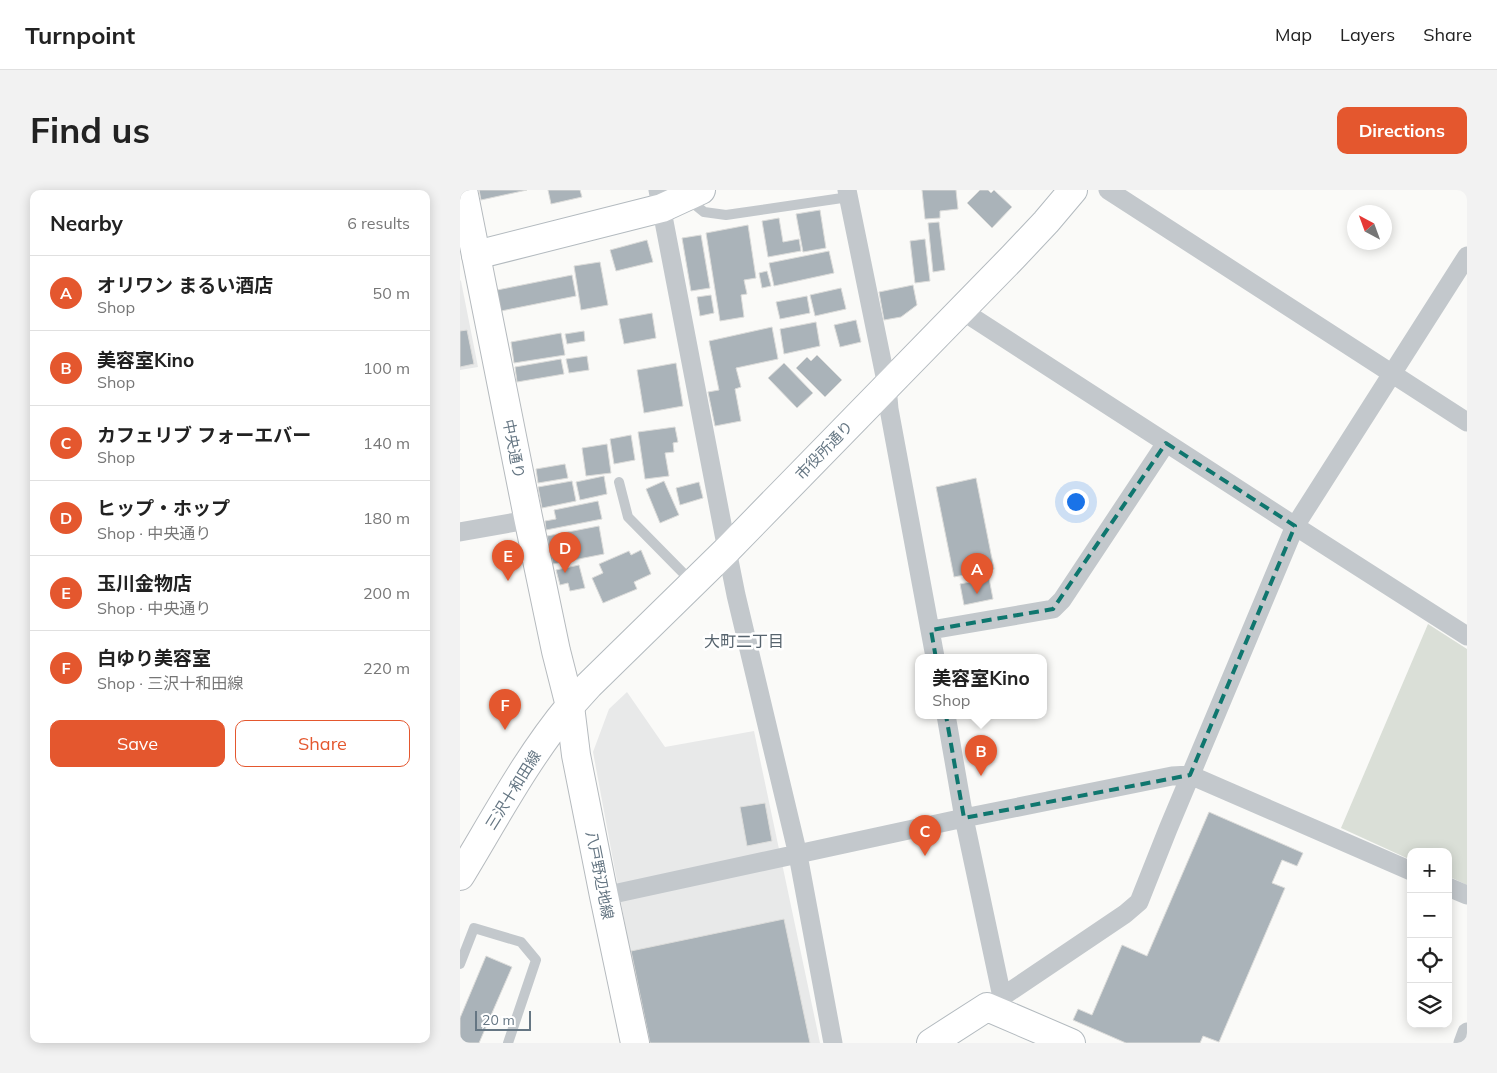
<!DOCTYPE html>
<html lang="en">
<head>
<meta charset="utf-8">
<style>
  :root { --surface:#fff; --page:#f2f2f2; --text:#222; --muted:#767676; --line:#e0e0e0; --accent:#e4572e }
  body { margin:0; font-family:Mulish,"Noto Sans JP",sans-serif; background:var(--page); color:var(--text) }
  .controls { position:absolute; right:15px; bottom:15px; display:grid; overflow:hidden; border-radius:10px; box-shadow:0 2px 12px #0003 }
  .controls button { width:45px; height:45px; display:grid; place-items:center; padding:0; border:0; border-bottom:1px solid var(--line); background:var(--surface); color:var(--text); font:25px sans-serif }
  .compass { position:absolute; left:887px; top:15px; width:45px; height:45px; border-radius:50%; background:var(--surface); box-shadow:0 2px 12px #0003; rotate:319deg }
  .scale { position:absolute; left:15px; bottom:12px; width:56px; box-sizing:border-box; padding-left:5px; border:2px solid #657683; border-top:0; font-size:14px; line-height:18px; white-space:nowrap; color:#657683; -webkit-text-stroke:4px #fff; paint-order:stroke }
  .you { position:absolute; left:615px; top:311px; width:18px; height:18px; margin:-12px; border:4px solid #fff; border-radius:50%; background:#1a73e8; box-shadow:0 0 0 8px #1a73e833 }
  .badge { display:grid; place-items:center; width:32px; height:32px; border-radius:50%; background:var(--accent); color:#fff; font-size:16px; font-weight:700 }
  .pin { position:absolute; translate:-50% -41px; filter:drop-shadow(0 1px 2px #0008) }
  .pin::after { content:''; position:absolute; top:26px; width:18px; height:15px; background:inherit; clip-path:polygon(0 0,100% 0,50% 100%) }
  .popup { position:absolute; left:455px; top:464px; width:132px; height:65px; box-sizing:border-box; display:grid; place-content:center; border-radius:10px; background:var(--surface); filter:drop-shadow(0 1px 4px #0005); font-size:16px; white-space:nowrap; color:var(--muted) }
  .popup b { font-size:19px; color:var(--text) }
  .popup::after { content:''; position:absolute; left:50%; top:100%; margin-left:-10px; border:10px solid transparent; border-top-color:var(--surface) }
  .list { margin:0; padding:0; list-style:none }
  h2 { display:flex; justify-content:space-between; align-items:center; height:65px; margin:0; padding:0 20px; font-size:21px }
  h2 small { font-size:16px; font-weight:400; color:var(--muted) }
  .list li { display:grid; grid-template-columns:32px 1fr auto; gap:15px; align-items:center; box-sizing:border-box; height:75px; padding:0 20px; border-top:1px solid var(--line) }
  .list b { display:block; font-size:19px; white-space:nowrap }
  .list p { margin:0; font-size:16px; white-space:nowrap; color:var(--muted) }
  .list em { font-size:16px; font-style:normal; color:var(--muted) }
  .actions { display:flex; gap:10px; padding:15px 20px }
  .actions a { flex:1; padding:11px 0; border:1px solid var(--accent); border-radius:10px; text-align:center; font-size:18px; color:var(--accent) }
  .actions .main { background:var(--accent); color:#fff }
  .icon { flex:none; width:28px; height:28px; fill:none; stroke:currentColor; stroke-width:2; stroke-linecap:round; stroke-linejoin:round }
  .map { position:relative; flex:none; width:1007px; height:853px; overflow:hidden; border-radius:10px }
  header { display:flex; align-items:center; gap:30px; box-sizing:border-box; height:70px; padding:0 25px; background:var(--surface); border-bottom:1px solid var(--line) }
  header strong { font-size:24px }
  nav { display:flex; gap:28px; margin-inline-start:auto; font-size:18px }
  .intro { display:flex; align-items:center; justify-content:space-between; box-sizing:border-box; height:120px; padding:0 30px }
  h1 { margin:0; font-size:35px }
  .button { padding:12px 22px; border-radius:10px; background:var(--accent); color:#fff; font-size:18px; font-weight:700 }
  main { display:flex; gap:30px; padding:0 30px }
  aside { flex:1; background:var(--surface); border-radius:10px; box-shadow:0 2px 12px #0003 }
  .map>svg:first-child { display:block }
  .built { fill:#e8e9e9 }
  .green { fill:#dadfd7 }
  .building { fill:#aab3b9; stroke:#dcdcda }
  .lines { fill:none; stroke-linecap:round; stroke-linejoin:round }
  .secondary-casing { stroke:#b3babf; stroke-width:30 }
  .primary-casing { stroke:#b5babe; stroke-width:30 }
  .lane { stroke:#c3c8cc; stroke-width:10 }
  .street { stroke:#c3c8cc; stroke-width:19 }
  .secondary { stroke:#fff; stroke-width:28 }
  .primary { stroke:#fff; stroke-width:28 }
  .marked { fill:none; stroke:#0f766e; stroke-width:4; stroke-dasharray:10 6; stroke-linejoin:round }
  .labels { text-anchor:middle; dominant-baseline:central; stroke-width:5; stroke-linejoin:round; paint-order:stroke }
  .street-label { font-size:15px; fill:#657683; stroke:#fff }
  .neighbourhood-label { font-size:16px; fill:#57646e; stroke:#fff }
</style>
</head>
<body>
<header>
<strong>Turnpoint</strong>
<nav><a>Map</a><a>Layers</a><a>Share</a></nav>
</header>
<div class="intro"><h1>Find us</h1><a class="button">Directions</a></div>
<main>
<aside>
<h2>Nearby<small>6 results</small></h2>
<ul class="list">
<li><span class="badge">A</span><div><b>オリワン まるい酒店</b><p>Shop</p></div><em>50 m</em></li>
<li><span class="badge">B</span><div><b>美容室Kino</b><p>Shop</p></div><em>100 m</em></li>
<li><span class="badge">C</span><div><b>カフェリブ フォーエバー</b><p>Shop</p></div><em>140 m</em></li>
<li><span class="badge">D</span><div><b>ヒップ・ホップ</b><p>Shop · 中央通り</p></div><em>180 m</em></li>
<li><span class="badge">E</span><div><b>玉川金物店</b><p>Shop · 中央通り</p></div><em>200 m</em></li>
<li><span class="badge">F</span><div><b>白ゆり美容室</b><p>Shop · 三沢十和田線</p></div><em>220 m</em></li>
</ul>
<div class="actions"><a class="main">Save</a><a>Share</a></div>
</aside>
<div class="map">
<svg width="1007" height="853" viewBox="0 0 1007 853">
  <rect width="100%" height="100%" fill="#fafaf8"/>
  <!-- built -->
  <path class="built" d="M0,90L1,91L18,177L0,180Z
    M167,502L205,557L294,541L360,853H187L133,562L149,519Z"/>
  <!-- green -->
  <path class="green" d="M968,434L1007,459V695L988,686V662H951V670L881,638Z"/>
  <!-- building -->
  <path class="building" d="M19,0H67L21,10Z
    M88,0H120L122,7L91,14Z
    M462,0H496L498,19L480,21V28L465,29Z
    M520,0H528L531,3L534,0L552,17L532,38L507,13Z
    M360,20L366,58L343,62L336,24Z
    M319,28L323,52L339,49L341,61L308,67L302,31Z
    M479,32L485,80L473,82L468,33Z
    M288,35L296,88L284,90L287,104L281,105L284,127L260,131L246,43Z
    M241,45L250,98L231,101L222,48Z
    M465,49L470,91L455,93L450,51Z
    M187,50L193,72L156,81L150,60Z
    M369,61L374,83L314,96L309,73Z
    M140,72L148,115L121,120L114,76Z
    M307,81L311,96L302,98L299,83Z
    M112,85L116,106L41,121L37,100Z
    M453,95L457,115L441,127L424,130L419,102Z
    M381,98L386,119L355,126L350,105Z
    M251,105L254,123L240,126L237,107Z
    M347,106L350,123L320,129L316,112Z
    M192,123L196,148L164,154L159,129Z
    M396,130L401,152L380,157L374,135Z
    M356,132L360,156L324,164L320,139Z
    M312,137L318,169L276,178L281,197L275,199L281,231L255,236L248,202L259,200L249,151Z
    M7,140L14,174L0,177V141Z
    M124,141L125,151L107,154L105,144Z
    M101,143L105,165L54,173L51,152Z
    M357,165L382,190L365,207L336,178L347,167L351,171Z
    M127,166L129,180L109,183L106,169Z
    M101,169L104,184L57,192L55,177Z
    M216,173L223,216L184,223L177,180Z
    M324,173L353,203L337,218L308,188Z
    M215,237L218,252L213,253L214,262L205,263L209,286L185,289L178,242Z
    M171,245L175,270L154,274L150,249Z
    M147,254L151,283L126,286L122,258Z
    M105,274L108,288L78,293L76,279Z
    M144,286L147,304L120,310L116,292Z
    M516,288L534,379L494,387L476,297Z
    M112,291L116,311L82,318L78,297Z
    M204,291L219,325L200,333L186,299Z
    M239,292L243,308L220,315L216,298Z
    M138,311L142,329L86,340L85,331L96,329L94,320Z
    M139,336L144,364L93,374L87,346Z
    M181,360L191,384L174,392L177,399L143,413L132,388L143,383L139,374L169,361L171,365Z
    M119,375L125,398L110,401L108,393L100,395L96,380Z
    M529,388L533,409L504,415L500,394Z
    M305,613L312,651L287,656L280,617Z
    M749,622L843,663L837,676L822,670L812,693L825,698L759,852L743,846L740,853H666L613,830L618,819L632,825L662,755L687,766Z
    M324,729L350,853H190L171,761Z
    M26,766L52,777L19,853H0V828Z"/>
  <g class="lines">
    <defs>
      <path id="secondary" d="M16,65L202,18L241,0
        M110,516L129,495L267,360L553,67L586,32L613,0
        M471,853L527,817L611,853"/>
      <path id="primary" d="M3,0L68,327L96,461L110,516L116,565L144,706L175,853
        M0,686C34,630 68,566 110,516"/>
    </defs>
    <!-- secondary casing -->
    <use href="#secondary" class="secondary-casing"/>
    <!-- primary casing -->
    <use href="#primary" class="primary-casing"/>
    <!-- lane -->
    <path class="lane" d="M228,9L244,22L266,25L389,7
      M159,292L168,327L232,392
      M0,774L14,738L61,752L76,770L48,853"/>
    <!-- street -->
    <path class="street" d="M198,0L267,360L276,405L338,665L373,853
      M387,0L427,196L429,219L475,467
      M648,0L1007,232
      M501,120L835,336L1007,446
      M0,342L56,332L68,327
      M471,440L593,419L602,410L706,253
      M486,525L504,628L542,807
      M988,697L1007,705
      M144,706L504,628L712,586L730,585L951,681
      M527,817L665,724L679,712L708,639L835,336L1007,66
      M1003,853L1007,842"/>
    <!-- secondary -->
    <use href="#secondary" class="secondary"/>
    <!-- primary -->
    <use href="#primary" class="primary"/>
  </g>
  <!-- marked area -->
  <path class="marked" d="M706,253L835,336L730,585L504,628L471,440L593,419Z"/>
  <g class="labels">
    <!-- street labels -->
    <g class="street-label">
      <text transform="translate(54 259) rotate(79)">中央通り</text>
      <text transform="translate(364 260) rotate(-46)">市役所通り</text>
      <text transform="translate(53 600) rotate(-58)">三沢十和田線</text>
      <text transform="translate(140 685) rotate(79)">八戸野辺地線</text>
    </g>
    <!-- neighbourhood labels -->
    <g class="neighbourhood-label">
      <text x="284" y="451">大町二丁目</text>
    </g>
  </g>
</svg>
<div class="controls">
<button>+</button>
<button>−</button>
<button><svg class="icon" aria-label="locate" viewBox="0 0 24 24"><circle cx="12" cy="12" r="6"/><path d="M12 2v4M12 18v4M2 12h4M18 12h4"/></svg></button>
<button><svg class="icon" aria-label="layers" viewBox="0 0 24 24"><path d="M12 4l9 5-9 5-9-5zM3 14l9 5 9-5"/></svg></button>
</div>
<svg class="compass" viewBox="-18 -18 36 36"><path d="M0-13l5 13h-10z" fill="#e53935"/><path d="M0 13l5-13h-10z" fill="#767676"/></svg>
<div class="scale">20 m</div>
<div class="you"></div>
<div class="pin badge" style="left:517px;top:404px">A</div>
<div class="pin badge" style="left:521px;top:586px">B</div>
<div class="popup"><b>美容室Kino</b>Shop</div>
<div class="pin badge" style="left:465px;top:666px">C</div>
<div class="pin badge" style="left:105px;top:383px">D</div>
<div class="pin badge" style="left:48px;top:391px">E</div>
<div class="pin badge" style="left:45px;top:540px">F</div>
</div>
</main>
</body>
</html>
